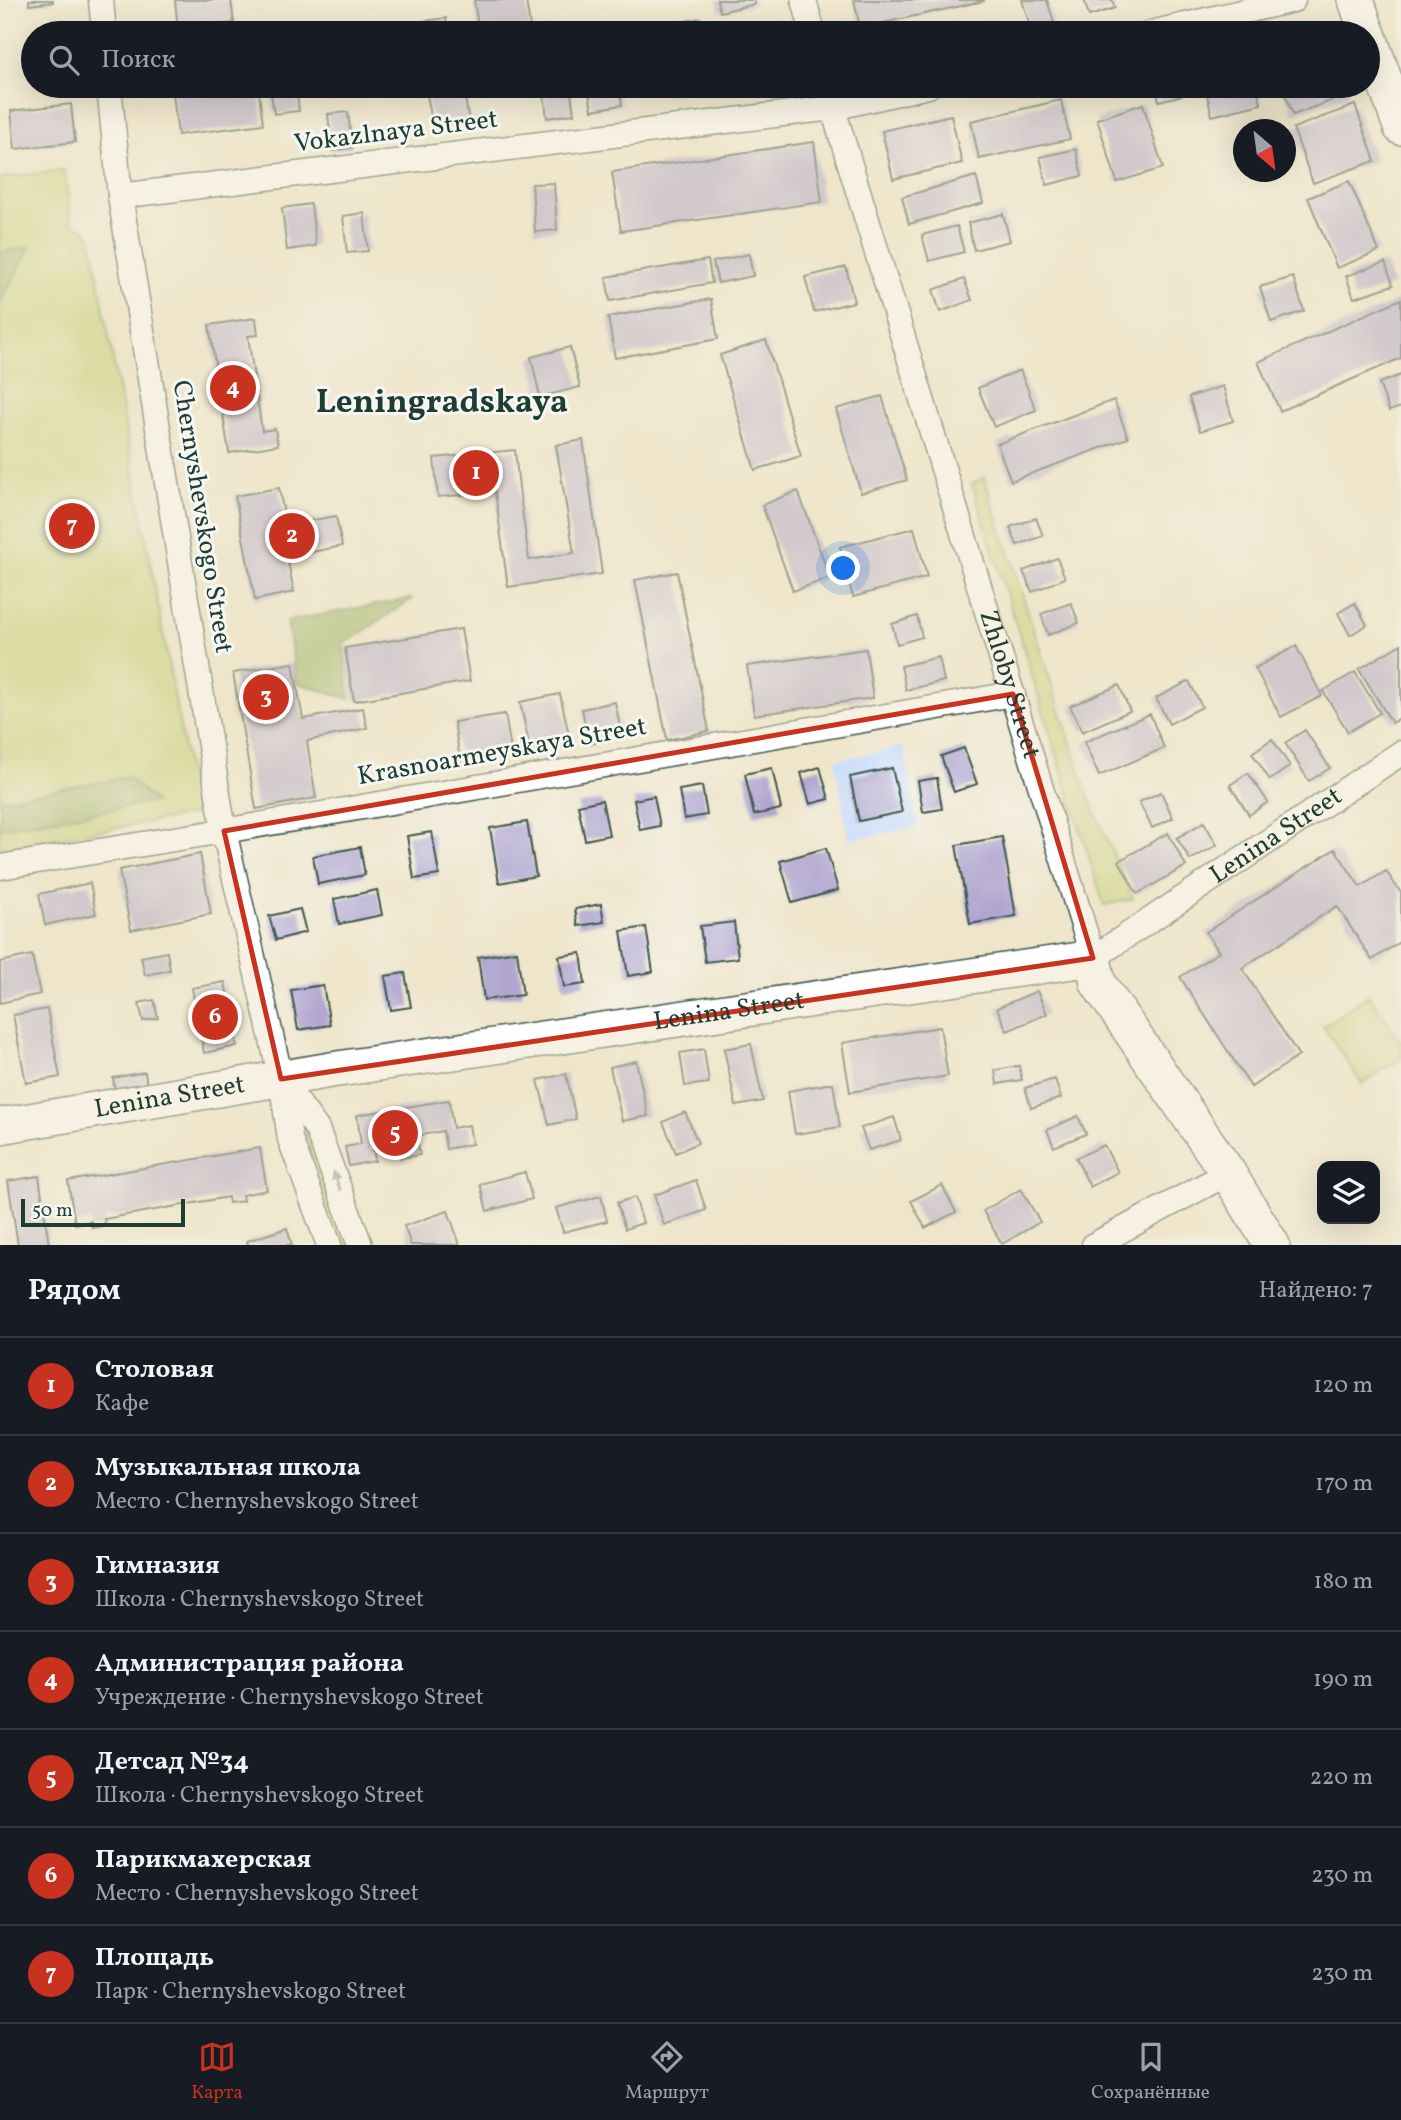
<!DOCTYPE html>
<html lang="ru">
<head>
<meta charset="utf-8">
<style>
  :root { --surface:#171b24; --page:#20242c; --text:#f1f3f6; --muted:#9ea1a6; --line:#363941; --accent:#c8321e }
  body { margin:0; font-family:Vollkorn,serif; background:var(--page); color:var(--text) }
  .controls { position:absolute; right:21px; bottom:21px; display:grid; overflow:hidden; border-radius:14px; box-shadow:0 7px 28px #0002 }
  .controls button { width:63px; height:63px; display:grid; place-items:center; padding:0; border:0; border-bottom:2px solid var(--line); background:var(--surface); color:var(--text); font:35px sans-serif }
  .compass { position:absolute; left:1233px; top:119px; width:63px; height:63px; border-radius:50%; background:var(--surface); box-shadow:0 7px 28px #0002; rotate:151deg }
  .scale { position:absolute; left:21px; bottom:18px; width:164px; box-sizing:border-box; padding-left:7px; border:4px solid #1f3d34; border-top:0; font-size:19px; line-height:24px; white-space:nowrap; color:#1f3d34; -webkit-text-stroke:5px #f6f6f2; paint-order:stroke }
  .you { position:absolute; left:844px; top:569px; width:24px; height:24px; margin:-18px; border:5px solid #fff; border-radius:50%; background:#1a73e8; box-shadow:0 0 0 10px #1a73e833 }
  .badge { display:grid; place-items:center; width:46px; height:46px; border-radius:50%; background:var(--accent); color:#fff; font-size:23px; font-weight:700 }
  .pin { position:absolute; translate:-50% -50%; border:4px solid #fff; box-shadow:0 2px 7px #0006 }
  .list { margin:0; padding:0; list-style:none }
  h2 { display:flex; justify-content:space-between; align-items:center; height:91px; margin:0; padding:0 28px; font-size:30px }
  h2 small { font-size:23px; font-weight:400; color:var(--muted) }
  .list li { display:grid; grid-template-columns:46px 1fr auto; gap:21px; align-items:center; box-sizing:border-box; height:98px; padding:0 28px; border-top:2px solid var(--line) }
  .list b { display:block; font-size:26px; white-space:nowrap }
  .list p { margin:0; font-size:23px; white-space:nowrap; color:var(--muted) }
  .list em { font-size:23px; font-style:normal; color:var(--muted) }
  .icon { flex:none; width:38px; height:38px; fill:none; stroke:currentColor; stroke-width:2; stroke-linecap:round; stroke-linejoin:round }
  .map { position:relative; flex:none; width:1401px; height:1245px; overflow:hidden }
  .search { position:absolute; background:var(--surface); box-shadow:0 7px 28px #0002; left:21px; right:21px; top:21px; height:77px; display:flex; align-items:center; gap:18px; box-sizing:border-box; padding:0 24px; border-radius:38px; color:var(--muted); font-size:26px }
  .sheet { height:777px; background:var(--surface) }
  nav { display:flex; justify-content:space-around; align-items:center; box-sizing:border-box; height:98px; border-top:2px solid var(--line); background:var(--surface); font-size:19px; color:var(--muted) }
  nav a { display:grid; justify-items:center; gap:4px }
  nav .on { color:var(--accent) }
  .map>svg:first-child { display:block }
  .built { fill:#c9dcf9 }
  .green { fill:#c2d173; stroke:#708754; stroke-width:2 }
  .forest { fill:#99b365; stroke:#5c784c; stroke-width:2 }
  .building { fill:#b0a6d0 }
  .lines { fill:none; stroke-linecap:round; stroke-linejoin:round }
  .street-casing { stroke:#3e564b; stroke-width:27 }
  .secondary-casing { stroke:#3e564b; stroke-width:38 }
  .street { stroke:#fff; stroke-width:24 }
  .secondary { stroke:#fff; stroke-width:35 }
  .oneway { fill:#8f9e9a }
  .marked { fill:none; stroke:#c8321e; stroke-width:5; stroke-linejoin:round }
  .labels { text-anchor:middle; dominant-baseline:central; stroke-width:6; stroke-linejoin:round; paint-order:stroke }
  .street-label { font-size:26px; fill:#1f3d34; stroke:#f6f6f2 }
  .district-label { font-size:33px; font-weight:bold; fill:#1f3d34; stroke:#f6f6f2 }
</style>
</head>
<body>
<div class="map">
<svg width="1401" height="1245" viewBox="0 0 1401 1245">
  <rect width="100%" height="100%" fill="#f6f6f2"/>
  <filter id="ink" filterUnits="userSpaceOnUse"><feTurbulence type="fractalNoise" baseFrequency=".0143" numOctaves="2"/><feDisplacementMap in="SourceGraphic" scale="14" xChannelSelector="R" yChannelSelector="G"/><feConvolveMatrix kernelMatrix="1 2 1 2 8 2 1 2 1" color-interpolation-filters="sRGB"/></filter>
  <filter id="wash" filterUnits="userSpaceOnUse"><feTurbulence type="fractalNoise" baseFrequency=".00686" numOctaves="4" result="noise"/><feDisplacementMap in="SourceGraphic" scale="28" xChannelSelector="R" yChannelSelector="G"/><feGaussianBlur stdDeviation="1.57" result="paint"/><feColorMatrix in="noise" values="0 0 0 0 0 0 0 0 0 0 0 0 0 0 0 0 0 1.4 0 .05"/><feComposite in="paint" operator="in"/></filter>
  <g filter="url(#wash)">
    <rect width="100%" height="100%" fill="#efe5cb"/>
    <!-- built -->
    <path class="built" d="M904,747L918,827L849,840L835,760Z"/>
    <!-- green -->
    <path class="green" d="M64,170L72,224L85,229L91,238L196,814L0,848V178Z
      M984,477L1088,796L1133,899L1104,905L972,484Z
      M1369,995L1401,1042V1058L1362,1084L1323,1026Z
      M311,1131L353,1245H335L295,1133Z"/>
    <!-- forest -->
    <path class="forest" d="M30,247L0,303V253Z
      M413,598L343,645L350,699L297,683L287,621Z
      M127,777L155,802L0,828V800Z"/>
    <g id="blocks">
      <!-- building -->
      <path class="building" d="M29,0H53V2L29,5Z
        M175,0H231L234,23L178,30Z
        M474,0H526L531,33H479Z
        M717,0H754L755,4L720,12Z
        M854,0H984V1L860,28Z
        M1022,0H1047L1054,22L1031,29Z
        M1084,0H1112L1115,8L1089,16Z
        M446,18L448,33H342V32Z
        M700,18L703,33H678L676,23Z
        M606,24L608,33H583L582,30Z
        M172,86H258L263,124L178,135Z
        M270,86H296L299,111L274,114Z
        M444,86H463L469,121L433,127L426,89Z
        M543,86H570L574,114L547,118Z
        M588,86H619L622,105L592,110Z
        M666,86H686L687,92L667,95Z
        M1155,86H1189L1191,93L1159,101Z
        M1205,86H1257L1261,104L1212,116Z
        M1282,86H1346L1349,94L1293,115Z
        M1061,100L1070,139L979,159L971,121Z
        M71,104L75,142L15,149L11,111Z
        M1143,104L1163,168L1117,182L1097,119Z
        M1355,105L1375,161L1313,183L1293,128Z
        M348,112L352,148L332,151L328,114Z
        M951,115L962,163L893,179L882,131Z
        M814,142L822,202L621,231L612,172Z
        M1076,149L1082,176L1047,185L1040,157Z
        M976,176L983,203L909,224L902,197Z
        M1349,181L1379,251L1337,268L1308,198Z
        M554,183L557,230L535,232L532,184Z
        M311,204L316,246L287,250L282,208Z
        M364,213L368,251L347,253L343,216Z
        M1003,214L1010,241L974,250L968,223Z
        M957,226L964,252L929,261L922,235Z
        M749,254L753,276L718,283L713,262Z
        M708,260L712,283L610,301L606,277Z
        M1385,262L1393,285L1354,298L1346,276Z
        M846,267L854,302L814,312L805,277Z
        M1293,277L1304,311L1271,322L1260,287Z
        M964,279L972,300L940,312L933,290Z
        M711,299L718,339L615,358L608,317Z
        M1401,299V358L1280,411L1258,362Z
        M256,318L258,335L248,336L262,431L275,429L278,445L229,453L209,325Z
        M766,340L801,456L755,470L720,355Z
        M570,347L580,387L540,397L531,357Z
        M1020,370L1036,410L994,427L978,388Z
        M1401,375V407L1389,411L1379,383Z
        M1223,386L1233,421L1200,431L1189,397Z
        M882,396L907,480L861,493L836,409Z
        M1114,400L1128,438L1011,481L997,444Z
        M583,440L602,574L508,587L495,492L438,497L434,458L515,450L519,488L529,560L574,553L556,445Z
        M279,488L286,525L336,516L342,546L287,557L294,592L255,600L235,496Z
        M798,491L830,578L793,591L762,505Z
        M1036,518L1043,536L1017,545L1010,527Z
        M914,528L927,577L853,597L840,547Z
        M1057,558L1065,578L1032,592L1023,571Z
        M677,572L709,731L667,740L635,580Z
        M1071,603L1079,623L1048,635L1041,614Z
        M1355,603L1367,625L1350,635L1338,613Z
        M917,616L922,637L897,644L892,624Z
        M461,629L470,681L354,701L345,648Z
        M1401,644V717L1392,723L1359,669Z
        M1296,646L1322,696L1281,717L1255,668Z
        M866,649L873,698L754,715L747,666Z
        M939,657L944,681L906,690L901,666Z
        M293,663L303,719L363,708L367,728L307,741L316,798L256,809L233,673Z
        M1355,672L1380,713L1348,732L1323,691Z
        M1189,681L1202,707L1169,724L1156,698Z
        M1119,685L1130,711L1082,732L1070,706Z
        M560,694L571,744L531,753L520,702Z
        M615,702L622,737L589,744L582,709Z
        M505,714L512,756L461,765L454,722Z
        M1150,714L1164,748L1099,776L1084,742Z
        M1305,730L1330,768L1309,781L1285,743Z
        M1272,739L1290,766L1270,780L1252,753Z
        M964,748L977,784L954,792L941,756Z
        M820,767L829,799L810,804L801,773Z
        M772,768L781,809L754,815L745,774Z
        M892,768L902,812L859,821L850,777Z
        M1248,773L1268,802L1249,815L1230,785Z
        M937,778L942,809L923,812L918,781Z
        M702,786L707,815L684,819L679,790Z
        M1161,792L1173,818L1152,828L1139,802Z
        M654,796L660,826L640,830L634,800Z
        M602,800L609,835L585,840L578,805Z
        M527,822L536,876L499,883L490,828Z
        M1204,822L1217,845L1190,860L1177,838Z
        M432,832L439,875L414,879L407,836Z
        M1168,833L1186,866L1137,894L1119,861Z
        M1002,837L1016,916L970,924L956,845Z
        M360,847L365,875L318,884L313,856Z
        M826,848L838,890L792,903L780,861Z
        M1335,849L1360,887L1386,871L1401,893V941L1372,960L1337,906L1242,968L1299,1056L1251,1087L1180,977L1219,952L1206,932Z
        M200,854L211,914L131,930L119,870Z
        M90,883L96,914L45,925L39,894Z
        M377,890L382,915L339,924L334,899Z
        M601,904L604,922L578,926L575,909Z
        M300,909L306,932L276,940L269,916Z
        M734,922L738,958L705,962L700,926Z
        M646,927L653,972L628,976L621,931Z
        M517,951L523,995L484,1000L478,957Z
        M167,952L170,970L145,975L141,957Z
        M581,953L585,984L564,987L559,956Z
        M32,955L40,994L0,1003V962Z
        M405,973L411,1007L391,1010L385,976Z
        M225,982L237,1046L204,1053L192,988Z
        M323,985L330,1025L298,1030L291,990Z
        M1037,991L1047,1014L1007,1031L997,1008Z
        M154,1000L158,1018L143,1021L139,1003Z
        M47,1009L60,1077L26,1083L13,1015Z
        M940,1027L948,1076L850,1092L842,1043Z
        M751,1044L763,1101L736,1106L724,1049Z
        M704,1049L709,1083L685,1086L680,1053Z
        M636,1061L648,1116L622,1121L610,1067Z
        M1019,1066L1022,1080L997,1084L995,1070Z
        M145,1072L147,1087L115,1093L113,1078Z
        M566,1074L576,1119L549,1125L538,1080Z
        M1055,1079L1061,1098L1031,1108L1025,1088Z
        M833,1083L840,1127L795,1134L788,1091Z
        M449,1100L453,1128L469,1125L472,1144L446,1149L443,1131L416,1136L420,1155L400,1158L397,1139L372,1143L375,1161L349,1166L345,1147L361,1144L357,1115Z
        M685,1112L698,1143L676,1153L663,1122Z
        M1078,1116L1086,1134L1054,1147L1047,1130Z
        M894,1117L901,1140L869,1150L861,1128Z
        M1104,1145L1118,1172L1090,1187L1076,1158Z
        M260,1148L267,1190L242,1195L243,1201L229,1203L228,1197L104,1219L105,1226L92,1228L91,1221L75,1224L68,1181Z
        M525,1172L532,1199L487,1211L480,1184Z
        M39,1176L49,1245H18L8,1181Z
        M696,1180L706,1210L664,1225L654,1195Z
        M942,1185L956,1212L925,1228L911,1201Z
        M1021,1189L1040,1222L1002,1244L983,1211Z
        M601,1196L607,1221L563,1232L556,1208Z
        M635,1197L643,1223L625,1229L617,1203Z
        M448,1211L460,1245H411L404,1226Z
        M287,1228L292,1245H248L247,1241Z"/>
    </g>
  </g>
  <g filter="url(#ink)">
    <use href="#blocks" fill-opacity="0" stroke="#3e564b" stroke-width="2"/>
    <g class="lines">
      <defs>
        <g id="street">
          <path d="M101,0L104,33"/>
          <path d="M804,0L813,33"/>
          <path d="M1151,33L1293,0"/>
          <path d="M109,86L120,196L224,831L281,1079L290,1139L329,1245"/>
          <path id="s1" d="M826,86L1093,958L1401,753"/>
          <path d="M120,196L832,108L928,86"/>
          <path d="M0,867L224,831L1013,694"/>
          <path d="M283,1082L317,1129L360,1245"/>
          <path d="M1094,1245L1228,1173"/>
        </g>
        <g id="secondary">
          <path d="M1356,0L1367,33"/>
          <path d="M1368,34L1401,127"/>
          <path id="s2" d="M0,1126L331,1070L1093,958L1098,983L1228,1173L1272,1245"/>
        </g>
      </defs>
      <!-- street casing -->
      <use href="#street" class="street-casing"/>
      <!-- secondary casing -->
      <use href="#secondary" class="secondary-casing"/>
      <!-- street -->
      <use href="#street" class="street"/>
      <!-- secondary -->
      <use href="#secondary" class="secondary"/>
    </g>
    <!-- one-way arrows -->
    <defs><path id="oneway-solid" d="M-6-.8H1V-3.2L6.5 0L1 3.2V.8H-6Z" transform="scale(1.75)"/></defs>
    <use class="oneway" href="#oneway-solid" transform="translate(337 1181) rotate(-110)"/>
  </g>
  <!-- marked area -->
  <path d="M0 0H1401V1245H0ZM1013,694L1093,958L281,1079L224,831Z" fill="#efe5cb" fill-opacity=".55" fill-rule="evenodd"/>
  <path class="marked" d="M1013,694L1093,958L281,1079L224,831Z"/>
  <g class="labels">
    <!-- street labels -->
    <g class="street-label">
      <text transform="translate(396 132) rotate(-7)">Vokazlnaya Street</text>
      <text transform="translate(202 517) rotate(81)">Chernyshevskogo Street</text>
      <text stroke="none"><textPath href="#s1" startOffset="626">Zhloby Street</textPath></text>
      <text transform="translate(502 752) rotate(-10)">Krasnoarmeyskaya Street</text>
      <text stroke="none"><textPath href="#s1" startOffset="1132">Lenina Street</textPath></text>
      <text stroke="none"><textPath href="#s2" startOffset="738">Lenina Street</textPath></text>
      <text stroke="none"><textPath href="#s2" startOffset="172">Lenina Street</textPath></text>
    </g>
    <!-- district labels -->
    <g class="district-label">
      <text x="442" y="404">Leningradskaya</text>
    </g>
  </g>
</svg>
<div class="controls">
<button><svg class="icon" aria-label="layers" viewBox="0 0 24 24"><path d="M12 4l9 5-9 5-9-5zM3 14l9 5 9-5"/></svg></button>
</div>
<svg class="compass" viewBox="-18 -18 36 36"><path d="M0-13l5 13h-10z" fill="#e53935"/><path d="M0 13l5-13h-10z" fill="#9ea1a6"/></svg>
<div class="scale">50 m</div>
<div class="you"></div>
<div class="pin badge" style="left:476px;top:473px">1</div>
<div class="pin badge" style="left:292px;top:536px">2</div>
<div class="pin badge" style="left:266px;top:697px">3</div>
<div class="pin badge" style="left:233px;top:388px">4</div>
<div class="pin badge" style="left:395px;top:1133px">5</div>
<div class="pin badge" style="left:215px;top:1017px">6</div>
<div class="pin badge" style="left:72px;top:526px">7</div>
<div class="search"><svg class="icon" aria-label="search" viewBox="0 0 24 24"><circle cx="10" cy="10" r="6"/><path d="M15 15l6 6"/></svg>Поиск</div>
</div>
<section class="sheet">
<h2>Рядом<small>Найдено: 7</small></h2>
<ul class="list">
<li><span class="badge">1</span><div><b>Столовая</b><p>Кафе</p></div><em>120 m</em></li>
<li><span class="badge">2</span><div><b>Музыкальная школа</b><p>Место · Chernyshevskogo Street</p></div><em>170 m</em></li>
<li><span class="badge">3</span><div><b>Гимназия</b><p>Школа · Chernyshevskogo Street</p></div><em>180 m</em></li>
<li><span class="badge">4</span><div><b>Администрация района</b><p>Учреждение · Chernyshevskogo Street</p></div><em>190 m</em></li>
<li><span class="badge">5</span><div><b>Детсад №34</b><p>Школа · Chernyshevskogo Street</p></div><em>220 m</em></li>
<li><span class="badge">6</span><div><b>Парикмахерская</b><p>Место · Chernyshevskogo Street</p></div><em>230 m</em></li>
<li><span class="badge">7</span><div><b>Площадь</b><p>Парк · Chernyshevskogo Street</p></div><em>230 m</em></li>
</ul>
</section>
<nav>
<a class="on"><svg class="icon" aria-label="map" viewBox="0 0 24 24"><path d="M3 6l6-2 6 2 6-2v14l-6 2-6-2-6 2zM9 4v14M15 6v14"/></svg>Карта</a>
<a><svg class="icon" aria-label="directions" viewBox="0 0 24 24"><path d="M12 3l9 9-9 9-9-9zM9 14v-3h6M13 9l2 2-2 2"/></svg>Маршрут</a>
<a><svg class="icon" aria-label="saved" viewBox="0 0 24 24"><path d="M7 4h10v16l-5-4-5 4z"/></svg>Сохранённые</a>
</nav>
</body>
</html>
